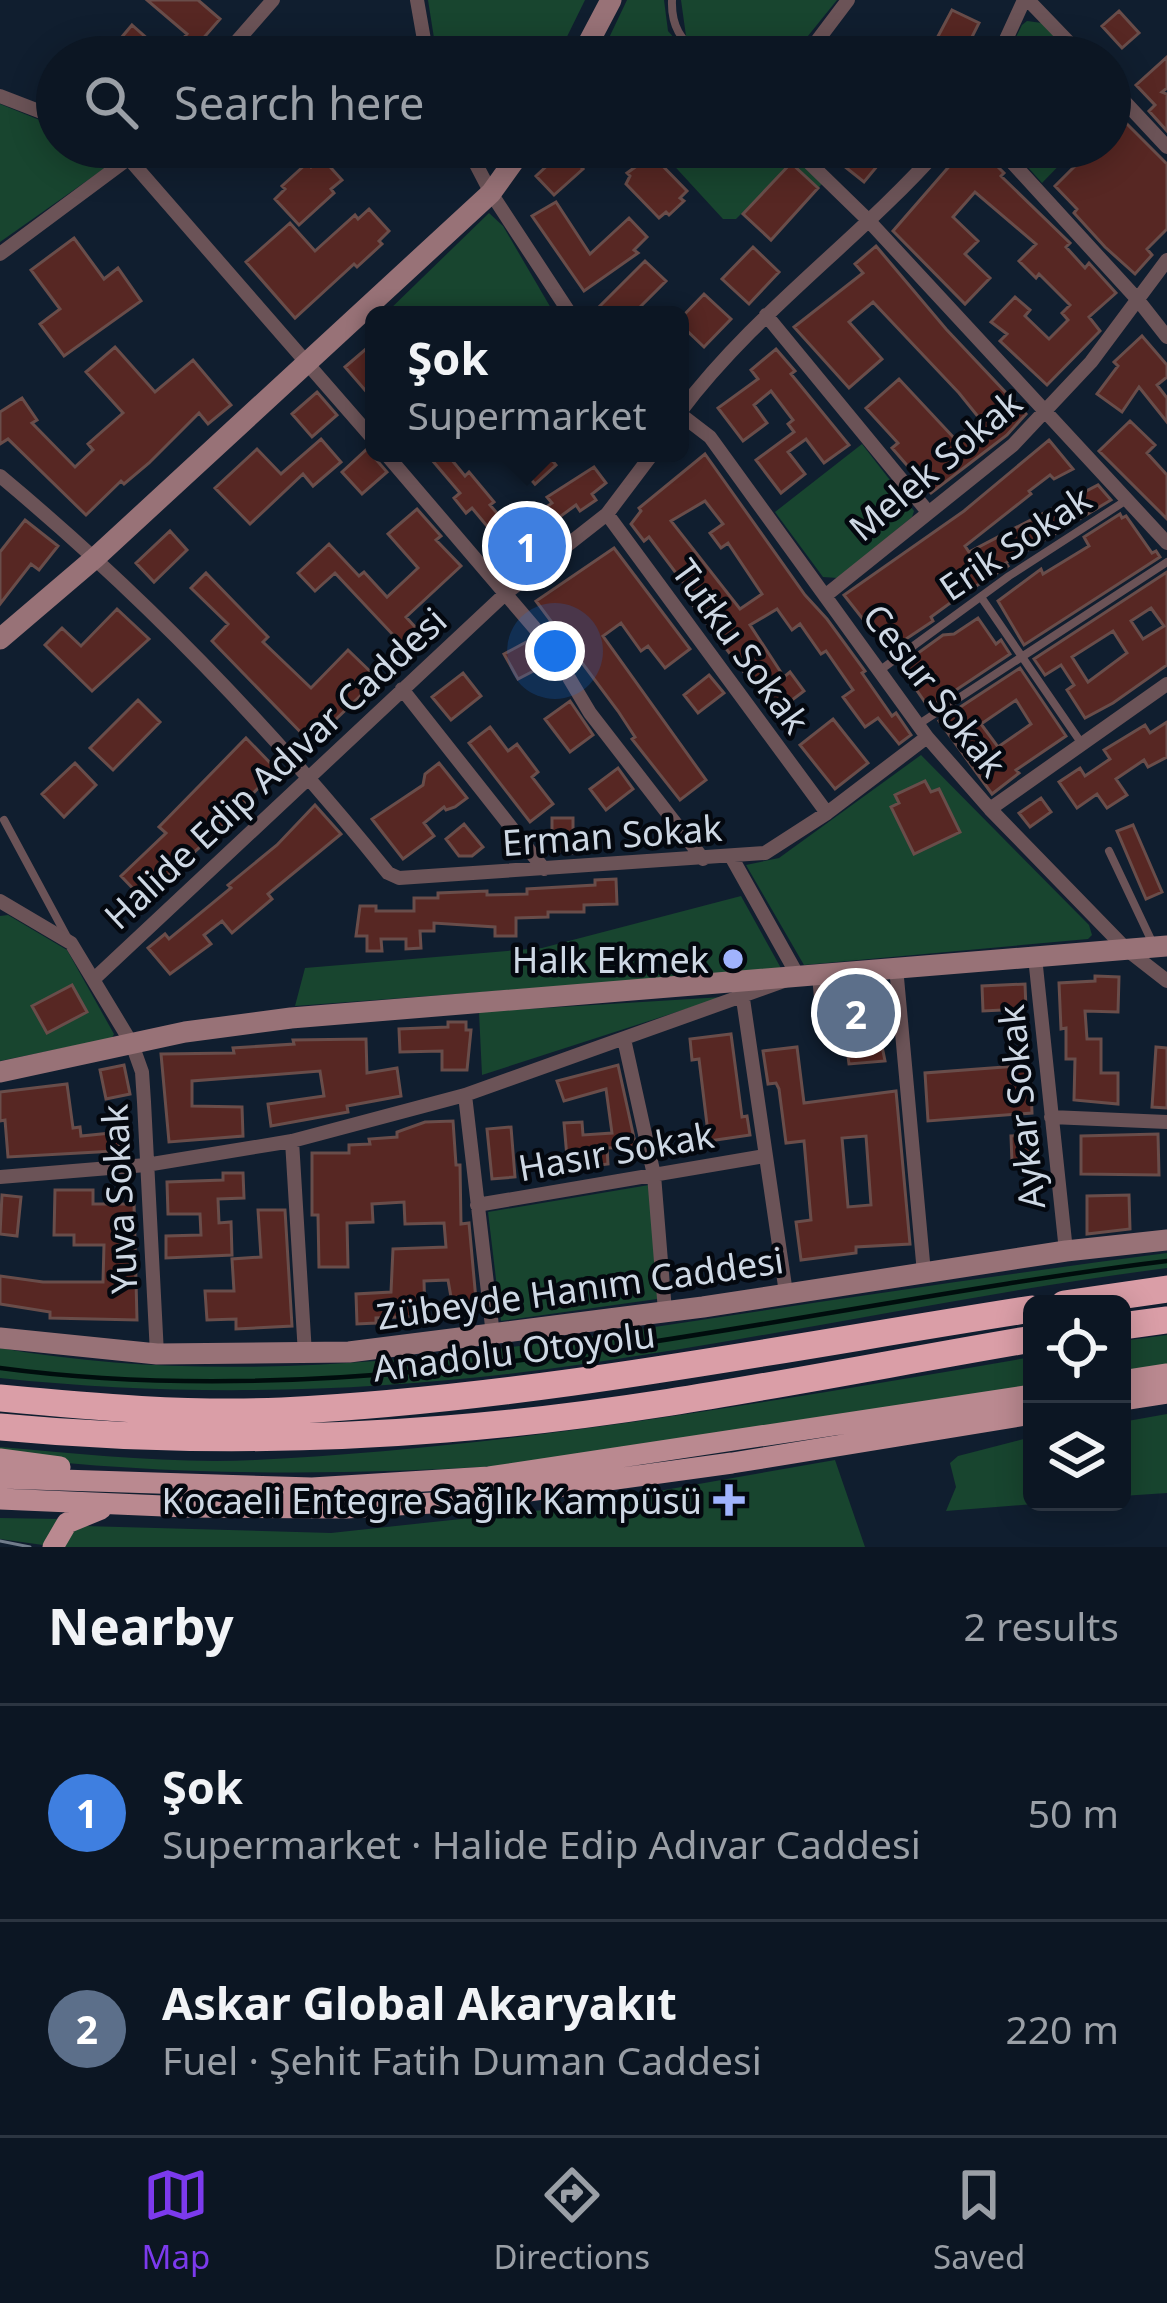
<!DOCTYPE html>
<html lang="en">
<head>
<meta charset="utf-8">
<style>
  :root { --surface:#0c1623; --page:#1a2330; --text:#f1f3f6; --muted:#9a9fa6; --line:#2c3541; --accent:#7c3aed }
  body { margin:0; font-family:"Noto Sans",sans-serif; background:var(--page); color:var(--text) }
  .controls { position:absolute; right:36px; bottom:36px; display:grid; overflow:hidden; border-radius:18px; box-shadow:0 6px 30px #0003 }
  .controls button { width:108px; height:108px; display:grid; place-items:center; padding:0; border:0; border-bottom:3px solid var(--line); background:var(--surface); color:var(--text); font:60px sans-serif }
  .you { position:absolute; left:555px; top:651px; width:42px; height:42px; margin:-30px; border:9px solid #fff; border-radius:50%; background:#1a73e8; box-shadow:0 0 0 18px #1a73e833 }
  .badge { display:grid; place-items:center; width:78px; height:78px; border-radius:50%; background:var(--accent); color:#fff; font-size:39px; font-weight:700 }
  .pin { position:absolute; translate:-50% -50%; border:6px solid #fff; box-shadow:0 3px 12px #0006 }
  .popup { position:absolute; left:365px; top:306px; width:324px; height:156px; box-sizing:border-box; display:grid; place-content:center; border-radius:18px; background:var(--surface); filter:drop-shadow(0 3px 9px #0005); font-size:39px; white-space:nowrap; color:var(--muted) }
  .popup b { font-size:45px; color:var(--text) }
  .popup::after { content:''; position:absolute; left:50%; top:100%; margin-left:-24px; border:24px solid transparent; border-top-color:var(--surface) }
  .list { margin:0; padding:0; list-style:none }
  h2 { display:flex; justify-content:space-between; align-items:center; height:156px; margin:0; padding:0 48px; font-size:51px }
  h2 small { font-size:39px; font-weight:400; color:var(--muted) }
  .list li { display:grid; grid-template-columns:78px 1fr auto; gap:36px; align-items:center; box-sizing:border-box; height:216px; padding:0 48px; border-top:3px solid var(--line) }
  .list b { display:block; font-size:45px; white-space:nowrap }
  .list p { margin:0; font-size:39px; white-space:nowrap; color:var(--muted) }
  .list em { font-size:39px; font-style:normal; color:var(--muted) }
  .icon { flex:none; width:66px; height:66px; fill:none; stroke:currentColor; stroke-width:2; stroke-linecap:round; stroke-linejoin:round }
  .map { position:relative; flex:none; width:1167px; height:1547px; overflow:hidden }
  .search { position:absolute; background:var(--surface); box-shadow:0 6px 30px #0003; left:36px; right:36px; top:36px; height:132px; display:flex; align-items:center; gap:30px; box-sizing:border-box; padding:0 42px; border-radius:66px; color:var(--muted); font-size:45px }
  .sheet { height:588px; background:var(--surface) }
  nav { display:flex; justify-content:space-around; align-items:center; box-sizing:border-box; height:168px; border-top:3px solid var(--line); background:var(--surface); font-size:33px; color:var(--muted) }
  nav a { display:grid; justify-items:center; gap:6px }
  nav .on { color:var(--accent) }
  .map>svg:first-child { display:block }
  .green { fill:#18452f }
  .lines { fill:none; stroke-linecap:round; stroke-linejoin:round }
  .stream { stroke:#000d0d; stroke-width:4.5 }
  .building { fill:#572723; stroke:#694d4a; stroke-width:3; fill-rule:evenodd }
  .lane { stroke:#6b5357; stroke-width:8 }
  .street { stroke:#6b5357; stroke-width:14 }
  .secondary { stroke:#987277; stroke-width:21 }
  .primary { stroke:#ba8990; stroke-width:21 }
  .highway { stroke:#da9ea7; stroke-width:27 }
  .tram { stroke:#717c8b; stroke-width:3 }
  .poi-dot { fill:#a0b3fd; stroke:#04080f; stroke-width:4.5 }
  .labels { text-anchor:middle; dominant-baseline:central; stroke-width:9; stroke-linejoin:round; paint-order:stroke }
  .street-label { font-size:36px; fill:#ced8e4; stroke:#04080f }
  .poi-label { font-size:36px; fill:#ced8e4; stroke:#04080f; text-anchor:end }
</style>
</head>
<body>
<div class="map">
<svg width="1167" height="1547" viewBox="0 0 1167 1547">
  <rect width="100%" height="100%" fill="#101e2f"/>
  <!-- green -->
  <path class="green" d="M428,0H585L557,57H437Z
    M627,0H664L668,31L691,57H622L607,42Z
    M681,0H837L791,57H708L686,36Z
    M1027,21L1042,23L1076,57H1006L1022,25Z
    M0,104L57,127V147H93L107,156L105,168L0,242Z
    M676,147H783L822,184L818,188L791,163L770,185L777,193L771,199L763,192L736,219H723L667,158Z
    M1010,147H1077L1042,183Z
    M489,213L503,226L555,315H384Z
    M862,444L914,511L912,517L838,578L823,577L775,512Z
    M921,755L1089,925L1092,935L1088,939L804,965L746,865L779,858Z
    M741,896L782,970L295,1006L305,968L542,948Z
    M8,915L67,950L114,1034L112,1038L0,1061V916Z
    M723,997L482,1075L479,1012Z
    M655,1184L664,1298L501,1321L488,1212Z
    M1167,1253V1268C974,1293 784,1335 591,1363C395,1392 197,1399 0,1378V1348C244,1391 492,1352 734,1315C878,1293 1022,1272 1167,1253Z
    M1167,1335V1364L1122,1371V1341Z
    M1032,1357V1385L500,1466C334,1476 166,1476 0,1456V1447C84,1454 171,1464 255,1460C517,1447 774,1401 1032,1357Z
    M1167,1414V1493L1122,1496V1422Z
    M1032,1437V1502H1058L946,1511L956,1487L950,1463L958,1456Z
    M835,1460L865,1547H65L71,1533L84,1526L331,1533L562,1508Z
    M0,1518L60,1519L43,1545L0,1539Z"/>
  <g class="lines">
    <!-- stream -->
    <path class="stream" d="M0,1368C387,1420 785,1308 1167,1261"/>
  </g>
  <!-- building -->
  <path class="building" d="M147,0H198L220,19L187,57H167L187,34Z
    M952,10L979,23L962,57H927Z
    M1119,11L1139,33L1122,48L1102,26Z
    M132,25L150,41L137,57H105Z
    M1167,57V88L1162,92L1167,94V131L1149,111L1155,105L1136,85Z
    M1121,118L1167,164V229L1147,249L1152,255L1135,274L1105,247L1074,213L1077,209L1055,186L1094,147H1110V130Z
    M567,147H585L573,159L583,169L554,195L536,176Z
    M852,147H893L864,182L839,162Z
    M966,147H978L1004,173L1001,176L1070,243L1066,247L1085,268L1089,263L1116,293L1089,317L1100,331L1047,385L1000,341L1007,334L991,322L1015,297L1030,310L1025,316L1049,339L1068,320L1062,313L1070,305L1039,274L1036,278L1019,261L1036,244L975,192L953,217L978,241L965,254L990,278L965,304L893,231Z
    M652,155L687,191L680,198L684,201L669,215L666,212L659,218L626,184L630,176L627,173Z
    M322,158L342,180L331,189L334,193L299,225L275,199L285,189L282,186L307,163L311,167Z
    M791,163L818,188L771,240L743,214Z
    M556,202L590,254L629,218L647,237L634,250L638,253L584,291L532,216Z
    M369,209L389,231L379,241L382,244L357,267L354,264L295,318L246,262L290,223L315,251L355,215L358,219Z
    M74,238L104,279L118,268L141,301L64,356L40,324L60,309L31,270Z
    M876,246L946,329L1026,414L1007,435L931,493L892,448L898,443L866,408L899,379L955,439L980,419L959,393L873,302L849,322L882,359L849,388L794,327L863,273L855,264Z
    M753,247L779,272L749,304L722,279Z
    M645,261L666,281L632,315H606L598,308Z
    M704,294L731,319L704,347L680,324V319Z
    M1142,336L1167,365V377L1157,385L1167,398V422L1139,387L1122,412L1097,394L1118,366L1114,362Z
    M374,342V382L365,390L345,367Z
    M115,347L155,392L193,360L231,405L208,424L199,413L149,463L124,484L121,481L86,515L8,439L0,444V412L22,398L37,420L32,423L75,467L93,450L88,444L123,413L86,372Z
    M776,349L795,371L791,374L849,445L824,463L806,439L788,452L805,474L781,493L756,460L794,432L788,424L793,420L771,391L754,405L767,423L743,441L718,408L758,379L751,370Z
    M317,392L337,415L312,437L292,414Z
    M1130,421L1155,445L1147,453L1167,475V519L1099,451Z
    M321,439L341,462L313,486L303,474L250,524L215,488L257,449L281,474Z
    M1049,440L1073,469L1054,479L1050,475L1029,491L1031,494L965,546L969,552L1098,485L1111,500L1006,563L1008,566L957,598L931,617L933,621L888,651L844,595L964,511Z
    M367,449L387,472L362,494L342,472Z
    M426,453H446L465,476L469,472L494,502L490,505L508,526L527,515L530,519L552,503L547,497L594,467L606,483L592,494L596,500L580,511L576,505L532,537L537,544L521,555L516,549L499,562L490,550L499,543L497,538L472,508L466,513L454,498L460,493Z
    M508,453H546L556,465L535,484Z
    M705,454L805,595L827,619L865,671L862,673L892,716L896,713L911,735L899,744L878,718L865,727L843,697L853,690L826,651L821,654L800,624L792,630L777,609L750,625L784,677L790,672L804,691L775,713L683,592L688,589L649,537L644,541L631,524L641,511L639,508ZM705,501L723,524L710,533L721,548L728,543L762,594L740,609L671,521Z
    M417,509L441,536L436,540L461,566L406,617L427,640L411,654L335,573L315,591L298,573L329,544L359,576L364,572L387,597L418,568L388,534Z
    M1120,514L1122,518L1126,516L1152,553L1156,551L1160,557L1024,645L998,601L1041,569L1043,574L1089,546L1084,537Z
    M25,520L58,546L39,570L31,564L0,604V552Z
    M170,531L187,550L154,582L136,563Z
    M614,548L690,649L665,668L648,646L641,651L621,623L603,636L706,780L680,800L632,739L635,737L618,711L536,601Z
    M1167,572V665L1113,703L1085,718L1067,690L1074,685L1061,665L1045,675L1034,659ZM1151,608L1164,626L1143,639L1131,621ZM1113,631L1127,653L1088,682L1072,657Z
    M206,573L268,637L263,642L311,688L348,650L378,679L311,743L212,641L228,624L191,588Z
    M117,609L149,639L92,691L45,645L62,628L81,646Z
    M978,618L996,644L1001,640L1010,654L929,708L900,666L943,635L954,634Z
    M530,640L545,665L518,679L504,654Z
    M1020,668L1066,736L1016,770L1019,773L992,794L939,721ZM1016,700L1031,724L998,747L981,724Z
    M463,673L481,696L451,720L432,697Z
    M709,675L724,693L698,713L684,695Z
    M138,700L160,722L113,770L90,748Z
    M570,701L593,735L570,752L545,719Z
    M833,719L868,763L835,789L800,745Z
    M1167,722V757L1148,767L1144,760L1116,779L1127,795L1107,808L1097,794L1077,808L1059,782L1080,768L1085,776L1110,759L1104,750L1145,725L1150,733Z
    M490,727L508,751L517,744L538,772L532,777L553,804L530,822L469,743Z
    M246,738L276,769L215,834L142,898L121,876L166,833L159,827Z
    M75,763L96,785L64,817L42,794Z
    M439,763L467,798L455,807L446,810L444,807L424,823L434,836L403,859L372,819L423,785L425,774Z
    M618,768L633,789L606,810L590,789Z
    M925,781L931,792L939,789L960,832L914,854L891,807L899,803L895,795Z
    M1041,798L1051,812L1030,827L1019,813Z
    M315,805L341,834L268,894L272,899L232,933L222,921L204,935L211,944L170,974L148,948L165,934L169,939L231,888L228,885L277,845Z
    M552,818H573V853L552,850Z
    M464,824L483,847L472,856H459L446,839Z
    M1133,825L1162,892L1146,899L1117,831Z
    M616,879L617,904L584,905V912H548V917L516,918V936H495V927L434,923V931H420L421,948L406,949V939H381L382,951H367V936H356L360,906H376V911H414V898H438V893L487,891V895L527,894V889L595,885V880Z
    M1095,976L1119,977L1118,1012L1085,1011L1087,1039H1101V1073H1118V1104L1074,1100L1075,1059H1066V1028L1061,1029L1059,983L1095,981Z
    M1025,984L1026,1009L983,1011L982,986Z
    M72,985L87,1012L47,1033L32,1006Z
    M872,992L866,1006L875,1012L885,1061L849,1064L845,1034L840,1035L838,1015L845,1005L836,996Z
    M448,1022H466V1030H471L467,1070H442V1051L400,1052L399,1029L448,1027Z
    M731,1034L742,1117L747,1116L750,1135L709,1141L699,1059L692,1060L690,1039Z
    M366,1039L367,1073L397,1068L401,1096L347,1106L348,1112L271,1126L268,1104L324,1096L320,1071L192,1081V1106L242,1107L243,1136L169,1142L161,1054L234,1053L233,1048L294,1044L293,1040Z
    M797,1047L804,1103L896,1091L910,1244L856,1247V1253L801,1260L796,1222L811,1220L804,1141L786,1143L779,1089L776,1083L768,1084L763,1051ZM866,1136L871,1205L848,1207L842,1138Z
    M1156,1047L1167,1048V1108L1152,1107Z
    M124,1065L130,1094L106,1099L100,1070Z
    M618,1065L636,1147L607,1148L608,1164L568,1169L564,1123L582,1122L583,1135L612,1133L606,1089L564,1101L557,1081Z
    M1030,1065L1032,1113L928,1121L925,1073Z
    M67,1084L73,1128L80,1127L81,1136L130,1131L115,1151L8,1157L5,1120L0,1121V1092Z
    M453,1121L456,1165H460L461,1224L469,1223L477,1311L454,1314L448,1280L424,1281L425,1316L376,1318V1323L357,1324L356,1294L391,1292L393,1249L446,1247L444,1223L405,1224L404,1202L372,1204L373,1222L347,1223L348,1267H319L318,1215H312V1153H349V1145L370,1144L369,1139L397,1137V1132L425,1122Z
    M511,1127L515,1177L492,1179L487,1129Z
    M1158,1134L1159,1175L1081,1174V1136Z
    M1033,1135L1034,1162L1012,1163L1011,1136Z
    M223,1173H243L244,1198L218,1199L219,1223L231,1222L232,1255L166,1258V1236L201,1235L200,1214H168L167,1182L223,1180Z
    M55,1190H93V1204H134L137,1320L50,1318V1312L0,1304V1276L43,1282H103L104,1245H74V1235H54Z
    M2,1195L21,1197L17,1236L0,1234Z
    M1129,1195L1130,1229L1087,1234V1196Z
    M258,1210H285L292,1326L236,1329V1319L207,1320L205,1291H234L232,1259L261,1257Z"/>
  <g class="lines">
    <!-- lane -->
    <path class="lane" d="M672,0C671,27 681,39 700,57
      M981,597L1082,744
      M879,671L1009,576L1125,501
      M919,724L1167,562
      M4,820L67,937
      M1109,851L1154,946
      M816,976L819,1009L837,1007
      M874,1004L881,1003L878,975"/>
    <!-- street -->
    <path class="street" d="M417,0L427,57
      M1028,0L1083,57
      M223,57L273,0
      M805,57L848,0
      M998,57L1024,0
      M1110,86L1167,147
      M0,96L57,118
      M109,147L130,160L374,440
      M467,147L491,193L571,315
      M793,147L868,220L1167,543
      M998,147L1138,300L1167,337
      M0,254L144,147
      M766,315L928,512
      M680,412C755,312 859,240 941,147
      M680,414L710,437L927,737L990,809L1126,949L1167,981
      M385,453L550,646L590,713L703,859
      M0,476C142,594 272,729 388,873L399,878L765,853L827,813L927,737
      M607,514L827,813
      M825,596L1013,445L1091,362L1167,260
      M402,689L544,869
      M990,809L1167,684
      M0,901L71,943L132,1044L142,1072L144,1102L157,1354
      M1035,957L1066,1251
      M896,967L924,1273
      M94,979L505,594L607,514L653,453
      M743,999L786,1293
      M624,1039L654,1175L665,1311
      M465,1095L493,1335
      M1051,1117L1167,1122
      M292,1141L305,1354
      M0,1177L146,1165L292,1141L465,1095L798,976L732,858
      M477,1205L765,1156"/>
    <!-- secondary -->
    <path class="secondary" d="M581,57L611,0
      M0,639L95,558L491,193L524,147
      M0,1072L185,1032L291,1018L1167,946
      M0,1338L157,1354L349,1352L703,1307L1066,1251L1167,1240"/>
    <!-- primary -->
    <path class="primary" d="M1122,1381L1167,1374
      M1122,1400L1167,1393
      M0,1459L60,1467
      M0,1478L312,1488L489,1477L1032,1395
      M0,1499L187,1507L346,1508L449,1502L732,1463L1032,1414
      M53,1547L67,1523L101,1509"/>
    <!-- highway -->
    <path class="highway" d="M1064,1304L1167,1289
      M1122,1326L1167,1320
      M0,1398C94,1407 188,1415 282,1411C535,1398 782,1348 1032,1309
      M0,1427C149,1441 297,1441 446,1429C643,1414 838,1372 1032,1339"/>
    <!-- tram -->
    <path class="tram" d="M0,1541L30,1547"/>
  </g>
  <!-- markers -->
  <g class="poi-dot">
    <circle cx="733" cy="959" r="12"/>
    <path d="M723 1482h12v12h12v12h-12v12h-12v-12h-12v-12h12z"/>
  </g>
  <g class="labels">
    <!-- street labels -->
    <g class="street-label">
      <text transform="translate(935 465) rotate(-40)">Melek Sokak</text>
      <text transform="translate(1015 543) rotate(-34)">Erik Sokak</text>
      <text transform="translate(741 646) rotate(54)">Tutku Sokak</text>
      <text transform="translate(935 690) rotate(52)">Cesur Sokak</text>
      <text transform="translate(275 768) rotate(-43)">Halide Edip Adıvar Caddesi</text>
      <text transform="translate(612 835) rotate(-4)">Erman Sokak</text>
      <text transform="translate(1021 1107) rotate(-96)">Aykar Sokak</text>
      <text transform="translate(616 1151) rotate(-10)">Hasır Sokak</text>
      <text transform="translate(119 1199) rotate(-93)">Yuva Sokak</text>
      <text transform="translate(580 1288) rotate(-8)">Zübeyde Hanım Caddesi</text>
      <text transform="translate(514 1351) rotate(-7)">Anadolu Otoyolu</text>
    </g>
    <!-- poi labels -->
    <g class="poi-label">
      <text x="709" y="959">Halk Ekmek</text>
      <text x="702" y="1500">Kocaeli Entegre Sağlık Kampüsü</text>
    </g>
  </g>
</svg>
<div class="controls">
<button><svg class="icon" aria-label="locate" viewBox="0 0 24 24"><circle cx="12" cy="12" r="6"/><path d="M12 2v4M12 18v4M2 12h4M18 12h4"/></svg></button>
<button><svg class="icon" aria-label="layers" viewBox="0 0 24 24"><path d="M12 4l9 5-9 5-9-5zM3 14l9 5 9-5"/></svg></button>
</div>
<div class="you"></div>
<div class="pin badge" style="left:527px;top:546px;background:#3f7fe0">1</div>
<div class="popup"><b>Şok</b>Supermarket</div>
<div class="pin badge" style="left:856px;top:1013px;background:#5c6f8a">2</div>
<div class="search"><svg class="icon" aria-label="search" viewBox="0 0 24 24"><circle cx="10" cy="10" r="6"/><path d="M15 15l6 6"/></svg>Search here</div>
</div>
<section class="sheet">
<h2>Nearby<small>2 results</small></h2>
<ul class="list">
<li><span class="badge" style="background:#3f7fe0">1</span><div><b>Şok</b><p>Supermarket · Halide Edip Adıvar Caddesi</p></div><em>50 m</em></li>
<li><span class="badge" style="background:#5c6f8a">2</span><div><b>Askar Global Akaryakıt</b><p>Fuel · Şehit Fatih Duman Caddesi</p></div><em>220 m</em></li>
</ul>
</section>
<nav>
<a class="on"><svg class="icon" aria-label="map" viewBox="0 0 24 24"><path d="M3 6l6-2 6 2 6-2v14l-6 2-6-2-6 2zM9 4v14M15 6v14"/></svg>Map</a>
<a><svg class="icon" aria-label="directions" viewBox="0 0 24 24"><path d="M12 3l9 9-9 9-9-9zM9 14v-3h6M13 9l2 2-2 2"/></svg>Directions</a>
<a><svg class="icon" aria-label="saved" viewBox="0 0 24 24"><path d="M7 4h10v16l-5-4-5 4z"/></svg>Saved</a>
</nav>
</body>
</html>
